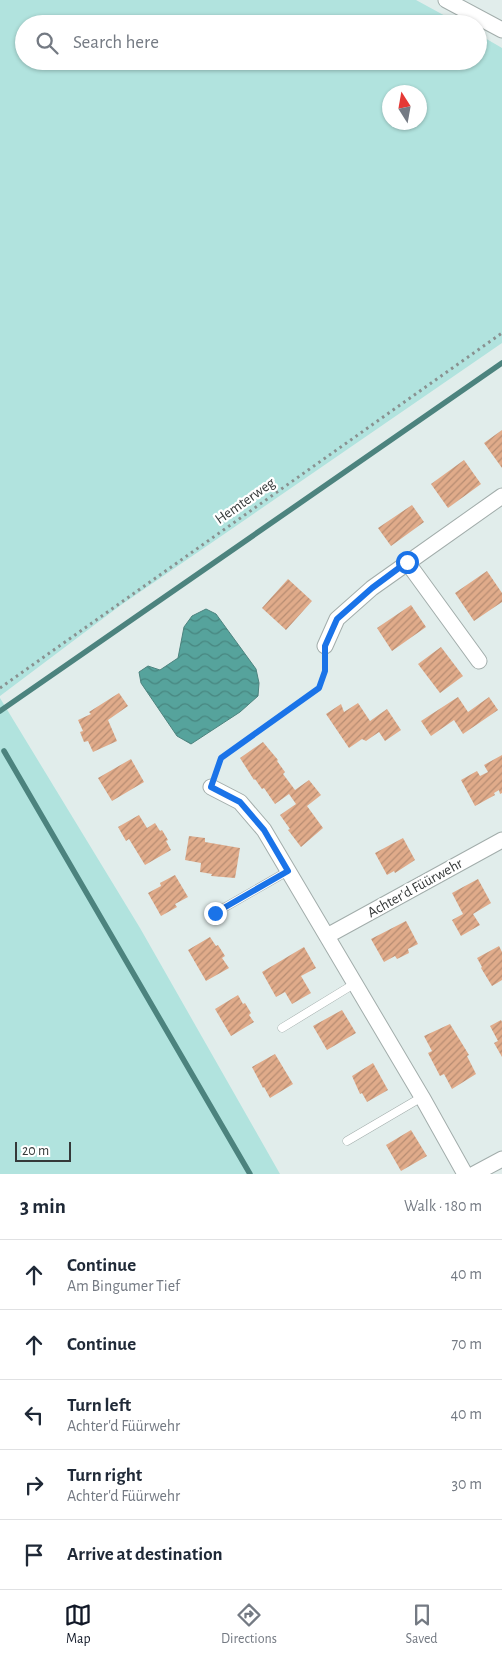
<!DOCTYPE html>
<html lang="en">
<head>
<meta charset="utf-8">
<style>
  :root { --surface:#fff; --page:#f2f2f3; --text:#1f2937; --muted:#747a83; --line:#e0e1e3; --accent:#111827 }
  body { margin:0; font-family:"Alegreya Sans",sans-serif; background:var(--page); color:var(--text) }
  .compass { position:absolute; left:382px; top:85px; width:45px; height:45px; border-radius:50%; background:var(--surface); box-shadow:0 1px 4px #0004; rotate:349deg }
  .scale { position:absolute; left:15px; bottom:12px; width:56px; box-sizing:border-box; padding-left:5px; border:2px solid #353939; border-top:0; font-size:14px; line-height:18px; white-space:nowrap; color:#353939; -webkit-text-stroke:4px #fff; paint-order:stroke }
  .stop { position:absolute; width:15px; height:15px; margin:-11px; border:4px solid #1a73e8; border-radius:50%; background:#fff }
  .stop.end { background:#1a73e8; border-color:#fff; box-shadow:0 1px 5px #0008 }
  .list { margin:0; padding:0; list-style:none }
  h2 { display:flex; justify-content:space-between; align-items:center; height:65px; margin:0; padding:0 20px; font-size:21px }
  h2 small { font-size:16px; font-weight:400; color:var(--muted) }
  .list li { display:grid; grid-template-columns:32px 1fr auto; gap:15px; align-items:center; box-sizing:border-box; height:70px; padding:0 20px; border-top:1px solid var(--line) }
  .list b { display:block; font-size:19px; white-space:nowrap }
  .list p { margin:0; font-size:16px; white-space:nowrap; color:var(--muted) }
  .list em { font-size:16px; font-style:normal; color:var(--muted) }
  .icon { flex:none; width:28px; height:28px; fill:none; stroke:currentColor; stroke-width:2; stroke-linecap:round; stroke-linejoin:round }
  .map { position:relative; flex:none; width:502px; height:1174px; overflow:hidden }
  .search { position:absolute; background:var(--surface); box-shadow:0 1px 4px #0004; left:15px; right:15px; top:15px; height:55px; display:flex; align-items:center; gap:12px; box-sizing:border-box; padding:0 18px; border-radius:28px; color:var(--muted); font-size:19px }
  .sheet { height:415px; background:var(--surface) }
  nav { display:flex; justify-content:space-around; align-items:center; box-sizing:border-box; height:70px; border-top:1px solid var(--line); background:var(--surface); font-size:14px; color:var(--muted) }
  nav a { display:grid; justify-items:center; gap:2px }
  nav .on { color:var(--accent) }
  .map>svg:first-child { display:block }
  .grass { fill:#b1e3de; fill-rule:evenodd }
  .water { fill:url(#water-waves); stroke:#4c837e }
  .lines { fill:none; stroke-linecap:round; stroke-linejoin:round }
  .stream { stroke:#4c837e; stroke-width:5.5 }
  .building { fill:url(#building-hatch) }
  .service-casing { stroke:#a2adab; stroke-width:9 }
  .minor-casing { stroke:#a2adab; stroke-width:17 }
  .path { stroke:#899190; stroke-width:3; stroke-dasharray:2.5 4; stroke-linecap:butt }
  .service { stroke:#fff; stroke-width:8 }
  .minor { stroke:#fff; stroke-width:15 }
  .route { stroke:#1a73e8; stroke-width:6 }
  .labels { text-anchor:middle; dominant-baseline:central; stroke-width:4.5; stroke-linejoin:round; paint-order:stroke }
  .street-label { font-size:15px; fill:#353939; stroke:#fff }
</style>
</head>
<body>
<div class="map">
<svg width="502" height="1174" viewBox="0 0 502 1174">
  <defs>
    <pattern id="water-waves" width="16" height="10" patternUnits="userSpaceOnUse" patternTransform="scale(1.25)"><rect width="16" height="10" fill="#56a39c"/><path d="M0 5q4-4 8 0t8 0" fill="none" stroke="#488680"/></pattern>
    <pattern id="building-hatch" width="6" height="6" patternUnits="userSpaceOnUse" patternTransform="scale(1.25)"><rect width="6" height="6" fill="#e0ab8a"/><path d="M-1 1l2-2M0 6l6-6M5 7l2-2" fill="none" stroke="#b68c72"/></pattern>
  </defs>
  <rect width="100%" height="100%" fill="#e1edeb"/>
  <!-- grass -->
  <path class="grass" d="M0,0H416L460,24H24V61H478V34L502,48V343L121,605L0,696ZM390,92H420V122H390Z
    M0,698L140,928L280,1174H0Z"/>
  <!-- water -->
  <path class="water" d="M206,609L216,614L256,669L259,683L258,696L240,712L191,744L177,736L141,683L139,672L148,666L160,670L178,658L184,627L192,616Z"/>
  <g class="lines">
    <!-- stream -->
    <path class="stream" d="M0,711L502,363
      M4,751L250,1174"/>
  </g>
  <!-- building -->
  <path class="building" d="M502,430V468L484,443Z
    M464,460L481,484L448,508L431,484Z
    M412,505L424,522L391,546L378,528Z
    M487,571L502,593V602L474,621L455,593Z
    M288,579L312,601L286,630L262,608Z
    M411,605L426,627L392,651L377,628Z
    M441,647L463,676L440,693L418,664Z
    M119,693L128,706L108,720L117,741L93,752L88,741L84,742L80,732L83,731L78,720L91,714L89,712Z
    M458,697L468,712L489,697L498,710L463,734L454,720L431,736L421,721Z
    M358,703L370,721L387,709L401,730L385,741L379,732L366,741L362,739L349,748L326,714L341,704L344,712Z
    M263,742L278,760L277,761L285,772L283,774L295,790L309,780L321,795L307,806L323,828L301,847L288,830L290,829L280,815L296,804L289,794L275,804L264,788L262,789L255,779L254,780L240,758Z
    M502,755V793L500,794L499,790L494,793L495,795L475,806L461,780L477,771L480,776L488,772L484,765Z
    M131,759L144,782L112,801L98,778Z
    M139,815L147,828L155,823L160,831L162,830L168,840L166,841L171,850L145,865L129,839L126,841L118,827Z
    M189,836L205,838V842L240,848L235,878L211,876L212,874L200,872L201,863L185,860Z
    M403,838L415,860L395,873L394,871L387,875L375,853Z
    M175,875L188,897L175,904L177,907L161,916L148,893L161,886L160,883Z
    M478,879L491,903L473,914L480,925L461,936L452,920L463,914L452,893Z
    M406,921L418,944L408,949L409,953L397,959L395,956L384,962L371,939Z
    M210,937L216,946L218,945L225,956L222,958L229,968L206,981L188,950Z
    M499,946L502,952V980L492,986L481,968L482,967L477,958Z
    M304,947L316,968L301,976L311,993L292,1004L285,992L276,997L262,972Z
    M238,995L243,1004L245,1003L251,1013L249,1015L254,1022L231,1036L215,1009Z
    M342,1010L356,1033L327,1050L313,1026Z
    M501,1020L502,1022V1057L494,1043L498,1041L490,1026Z
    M450,1024L469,1055L467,1056L476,1074L452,1089L444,1074L440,1076L428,1053L432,1051L424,1036Z
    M275,1054L293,1084L270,1098L264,1087L263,1088L252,1067Z
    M373,1063L388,1090L367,1102L362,1093L360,1094L352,1076Z
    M411,1130L427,1156L401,1171L386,1145Z"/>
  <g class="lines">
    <defs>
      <path id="service" d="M215,913L288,871
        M282,1028L354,984
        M347,1141L422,1097"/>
      <path id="minor" d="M446,0L502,30
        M407,562L479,661
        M325,646L337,619L372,588L502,496
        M211,787L240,802L264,830L422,1097L465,1174
        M327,936L502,840
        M474,1174L502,1159"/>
    </defs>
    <!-- service casing -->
    <use href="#service" class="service-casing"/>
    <!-- minor casing -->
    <use href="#minor" class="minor-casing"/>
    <!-- path -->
    <path class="path" d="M0,688L502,333
      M216,772L221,758L319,688L325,671V661"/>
    <!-- service -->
    <use href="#service" class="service"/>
    <!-- minor -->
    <use href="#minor" class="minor"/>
  </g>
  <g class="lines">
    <!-- route -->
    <path class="route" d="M215,913L288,871L264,830L240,802L211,787L221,758L319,688L325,671V646L337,619L372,588L407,562"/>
  </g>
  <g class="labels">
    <!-- street labels -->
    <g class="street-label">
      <text transform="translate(245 501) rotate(-35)">Hemterweg</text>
      <text transform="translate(415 888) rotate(-29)">Achter'd Füürwehr</text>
    </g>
  </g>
</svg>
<svg class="compass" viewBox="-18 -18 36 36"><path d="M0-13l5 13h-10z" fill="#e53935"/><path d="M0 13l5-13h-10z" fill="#747a83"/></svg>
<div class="scale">20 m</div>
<div class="stop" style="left:407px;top:562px"></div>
<div class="stop end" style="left:215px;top:913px"></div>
<div class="search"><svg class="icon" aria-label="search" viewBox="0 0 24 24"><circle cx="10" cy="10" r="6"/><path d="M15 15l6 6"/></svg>Search here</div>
</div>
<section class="sheet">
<h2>3 min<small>Walk · 180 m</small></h2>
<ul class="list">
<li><svg class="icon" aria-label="ahead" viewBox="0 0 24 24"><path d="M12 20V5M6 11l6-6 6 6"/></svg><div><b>Continue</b><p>Am Bingumer Tief</p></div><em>40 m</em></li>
<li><svg class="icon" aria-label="ahead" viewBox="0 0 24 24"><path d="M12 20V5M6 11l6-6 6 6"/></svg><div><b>Continue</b></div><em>70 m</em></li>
<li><svg class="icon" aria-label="left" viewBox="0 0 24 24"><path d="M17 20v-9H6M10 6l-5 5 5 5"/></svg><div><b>Turn left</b><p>Achter'd Füürwehr</p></div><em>40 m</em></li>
<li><svg class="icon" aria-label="right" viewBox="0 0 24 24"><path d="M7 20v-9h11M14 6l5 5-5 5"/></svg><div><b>Turn right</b><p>Achter'd Füürwehr</p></div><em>30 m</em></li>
<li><svg class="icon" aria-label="arrive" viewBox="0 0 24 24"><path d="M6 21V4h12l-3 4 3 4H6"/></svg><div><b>Arrive at destination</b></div></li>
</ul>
</section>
<nav>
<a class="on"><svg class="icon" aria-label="map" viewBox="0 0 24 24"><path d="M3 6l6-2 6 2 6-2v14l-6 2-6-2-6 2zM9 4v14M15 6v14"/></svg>Map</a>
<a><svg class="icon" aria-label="directions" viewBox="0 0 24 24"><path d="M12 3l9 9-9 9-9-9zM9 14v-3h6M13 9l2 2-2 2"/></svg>Directions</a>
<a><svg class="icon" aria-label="saved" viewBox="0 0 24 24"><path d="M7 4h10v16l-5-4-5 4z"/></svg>Saved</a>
</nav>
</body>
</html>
